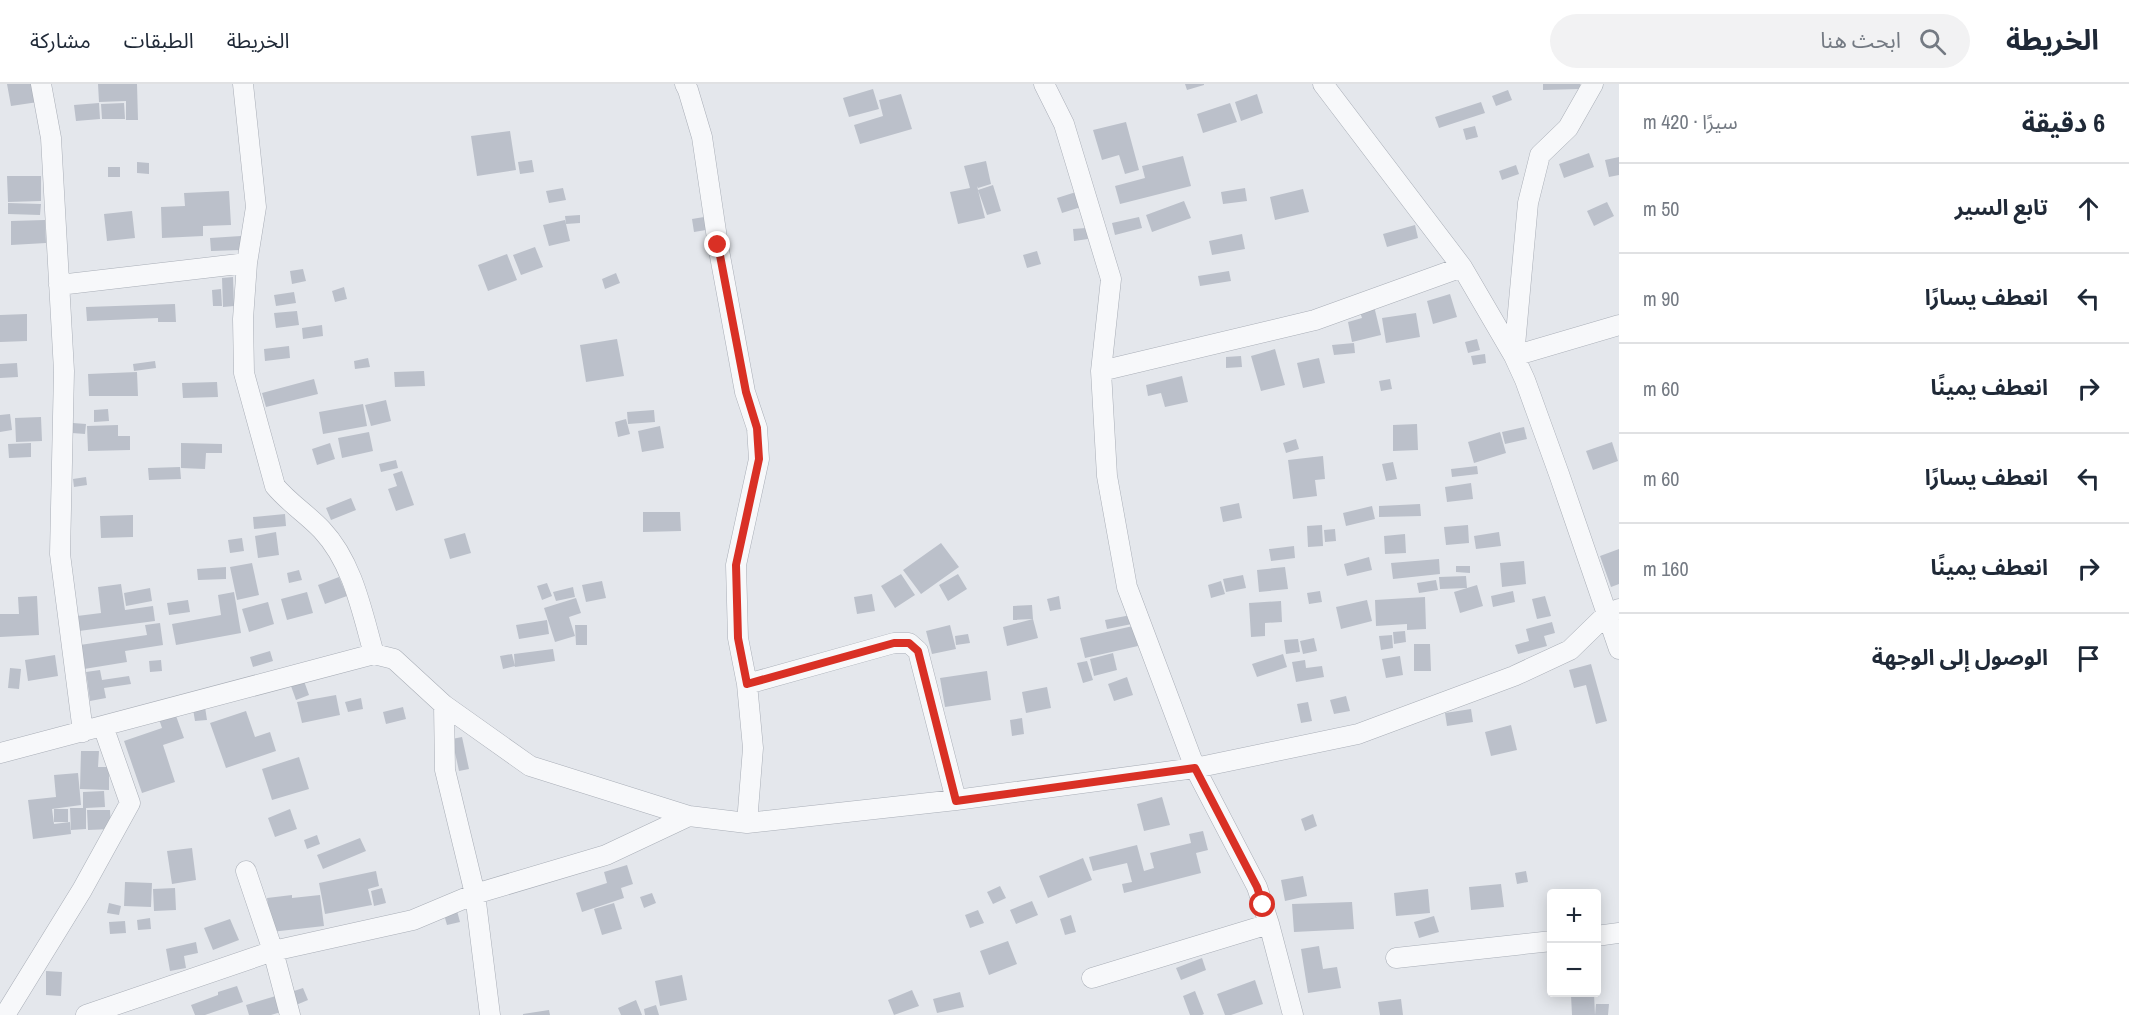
<!DOCTYPE html>
<html lang="ar">
<head>
<meta charset="utf-8">
<style>
  :root { --surface:#fff; --page:#f2f2f3; --text:#1f2937; --muted:#747a83; --line:#e0e1e3 }
  body { margin:0; font-family:"Archivo Narrow","Noto Sans Arabic",sans-serif; background:var(--page); color:var(--text); direction:rtl }
  .controls { position:absolute; right:18px; bottom:18px; display:grid; overflow:hidden; border-radius:6px; box-shadow:0 3px 15px #0003 }
  .controls button { width:54px; height:54px; display:grid; place-items:center; padding:0; border:0; border-bottom:2px solid var(--line); background:var(--surface); color:var(--text); font:30px sans-serif }
  .stop { position:absolute; width:18px; height:18px; margin:-14px; border:4px solid #d93025; border-radius:50%; background:#fff }
  .stop.end { background:#d93025; border-color:#fff; box-shadow:0 2px 6px #0008 }
  .list { margin:0; padding:0; list-style:none }
  h2 { display:flex; justify-content:space-between; align-items:center; height:78px; margin:0; padding:0 24px; font-size:26px }
  h2 small { font-size:20px; font-weight:400; color:var(--muted) }
  .list li { display:grid; grid-template-columns:39px 1fr auto; gap:18px; align-items:center; box-sizing:border-box; height:90px; padding:0 24px; border-top:2px solid var(--line) }
  .list b { display:block; font-size:22px; white-space:nowrap }
  .list em { font-size:20px; font-style:normal; color:var(--muted) }
  .icon { flex:none; width:33px; height:33px; fill:none; stroke:currentColor; stroke-width:2; stroke-linecap:round; stroke-linejoin:round }
  .map { position:relative; flex:none; width:1619px; height:931px; overflow:hidden; direction:ltr }
  header { display:flex; align-items:center; gap:36px; box-sizing:border-box; height:84px; padding:0 30px; background:var(--surface); border-bottom:2px solid var(--line) }
  header strong { font-size:28px }
  nav { display:flex; gap:33px; margin-inline-start:auto; font-size:21px }
  .search { width:420px; height:54px; background:var(--page); display:flex; align-items:center; gap:15px; box-sizing:border-box; padding:0 21px; border-radius:33px; color:var(--muted); font-size:22px }
  main { display:flex }
  aside { flex:1; background:var(--surface) }
  .map>svg:first-child { display:block }
  .building { fill:#bbc0ca }
  .lines { fill:none; stroke-linecap:round; stroke-linejoin:round }
  .street-casing { stroke:#a9aeb7; stroke-width:21 }
  .street { stroke:#f7f8fa; stroke-width:20 }
  .route { stroke:#d93025; stroke-width:8 }
</style>
</head>
<body>
<header>
<strong>الخريطة</strong>
<div class="search"><svg class="icon" aria-label="search" viewBox="0 0 24 24"><circle cx="10" cy="10" r="6"/><path d="M15 15l6 6"/></svg>ابحث هنا</div>
<nav><a>الخريطة</a><a>الطبقات</a><a>مشاركة</a></nav>
</header>
<main>
<aside>
<h2>6 دقيقة<small>سيرًا · 420 m</small></h2>
<ul class="list">
<li><svg class="icon" aria-label="ahead" viewBox="0 0 24 24"><path d="M12 20V5M6 11l6-6 6 6"/></svg><div><b>تابع السير</b></div><em>50 m</em></li>
<li><svg class="icon" aria-label="left" viewBox="0 0 24 24"><path d="M17 20v-9H6M10 6l-5 5 5 5"/></svg><div><b>انعطف يسارًا</b></div><em>90 m</em></li>
<li><svg class="icon" aria-label="right" viewBox="0 0 24 24"><path d="M7 20v-9h11M14 6l5 5-5 5"/></svg><div><b>انعطف يمينًا</b></div><em>60 m</em></li>
<li><svg class="icon" aria-label="left" viewBox="0 0 24 24"><path d="M17 20v-9H6M10 6l-5 5 5 5"/></svg><div><b>انعطف يسارًا</b></div><em>60 m</em></li>
<li><svg class="icon" aria-label="right" viewBox="0 0 24 24"><path d="M7 20v-9h11M14 6l5 5-5 5"/></svg><div><b>انعطف يمينًا</b></div><em>160 m</em></li>
<li><svg class="icon" aria-label="arrive" viewBox="0 0 24 24"><path d="M6 21V4h12l-3 4 3 4H6"/></svg><div><b>الوصول إلى الوجهة</b></div></li>
</ul>
</aside>
<div class="map">
<svg width="1619" height="931" viewBox="0 0 1619 931">
  <rect width="100%" height="100%" fill="#e4e7ec"/>
  <!-- building -->
  <path class="building" d="M7,0H35L38,18L11,22Z
    M98,0H137L138,36H126V17L99,18Z
    M1185,0H1204V1L1187,6Z
    M1543,0H1580V5L1543,6Z
    M873,5L879,25L849,33L843,14Z
    M1508,6L1512,16L1496,22L1492,12Z
    M901,10L912,45L860,60L854,41L883,32L879,16Z
    M1257,10L1263,29L1241,37L1235,18Z
    M1481,18L1485,29L1439,44L1435,33Z
    M99,19L100,35L76,37L74,21Z
    M124,19L125,35H102L101,20Z
    M1230,19L1237,38L1203,49L1197,30Z
    M1126,38L1139,86L1125,90L1119,71L1102,76L1093,46Z
    M1475,42L1478,53L1466,56L1463,45Z
    M510,47L516,86L477,92L471,52Z
    M1589,69L1594,83L1564,94L1559,80Z
    M1183,72L1191,102L1120,120L1115,102L1145,94L1142,82Z
    M1619,73V91L1609,93L1605,76Z
    M532,76L534,88L520,90L518,78Z
    M986,77L991,100L978,104L977,102L985,134L958,140L950,108L970,104L964,82Z
    M137,78L149,79V90L137,89Z
    M1516,81L1519,90L1502,96L1499,87Z
    M108,83H120V93H108Z
    M7,92H41V117L8,118Z
    M993,101L1001,127L987,131L978,106Z
    M563,104L566,116L549,119L546,107Z
    M1245,104L1247,117L1223,120L1221,108Z
    M1303,105L1309,128L1275,136L1270,113Z
    M229,107L231,141L203,142V152L162,154L161,123L185,122L184,109Z
    M1076,108L1081,123L1062,129L1057,114Z
    M1184,117L1191,134L1152,148L1146,131Z
    M1607,118L1614,132L1594,142L1587,127Z
    M8,119L41,120L40,131L8,130Z
    M132,127L135,154L107,157L104,130Z
    M580,131V139L566,140L565,132Z
    M704,133L706,146L694,148L692,135Z
    M1139,133L1142,144L1115,151L1112,139Z
    M45,136L46,159L11,161V137Z
    M565,136L570,157L549,162L543,141Z
    M1415,141L1418,154L1387,163L1383,150Z
    M1086,144L1088,155L1074,157L1073,145Z
    M1242,150L1245,165L1212,171L1209,157Z
    M241,152V166L211,167L210,154Z
    M535,163L543,183L521,191L513,171Z
    M1037,167L1041,180L1027,184L1023,171Z
    M507,170L517,196L488,207L478,181Z
    M303,185L306,197L292,200L290,187Z
    M1229,187L1231,197L1200,202L1198,192Z
    M616,189L620,199L605,205L602,195Z
    M233,193L234,222L223,223L222,194Z
    M344,203L347,215L335,218L332,207Z
    M221,205L222,222H213L212,206Z
    M294,208L296,219L276,222L274,211Z
    M1450,210L1457,233L1433,240L1427,217Z
    M175,220L176,238H158V234L87,237L86,223Z
    M1374,222L1381,251L1352,258L1348,238L1362,234L1359,225Z
    M297,227L299,241L276,244L274,229Z
    M1416,229L1420,253L1386,259L1382,234Z
    M27,230V257L0,258V231Z
    M322,241L323,252L303,255L302,244Z
    M617,255L624,292L586,298L580,261Z
    M1477,255L1480,266L1468,269L1465,258Z
    M1354,259L1355,269L1334,271L1332,261Z
    M289,262L290,274L265,277L264,265Z
    M1275,265L1285,301L1261,307L1251,272Z
    M1485,270L1486,279L1473,281L1471,272Z
    M1241,272L1242,283L1226,284V273Z
    M368,274L370,283L355,285L354,277Z
    M1319,274L1325,299L1303,304L1297,279Z
    M155,277L156,284L134,287L133,280Z
    M17,279L18,293L0,294V280Z
    M424,287L425,302L395,303L394,288Z
    M137,288L138,312H89L88,290Z
    M1182,292L1188,318L1165,323L1161,309L1148,312L1146,301Z
    M314,295L318,310L266,323L262,309Z
    M1390,295L1392,305L1381,307L1379,297Z
    M217,298L218,313L183,314L182,299Z
    M386,316L391,337L371,342L365,321Z
    M363,320L367,342L323,350L319,328Z
    M108,325L109,337L94,338V326Z
    M654,326L655,338L628,340L627,328Z
    M10,330L12,346L0,348V331Z
    M41,333L42,357L16,358L15,334Z
    M626,335L630,350L618,353L615,338Z
    M73,339L86,340L85,350L72,349Z
    M1417,340L1418,366L1393,367V341Z
    M118,341V352H130V366L88,367L87,342Z
    M660,342L664,364L642,368L638,347Z
    M1524,343L1527,355L1505,360L1502,348Z
    M369,348L373,367L342,374L338,354Z
    M1500,348L1506,369L1474,379L1468,358Z
    M1296,355L1299,365L1286,369L1283,359Z
    M1612,358L1618,377L1593,386L1586,367Z
    M31,359V373L9,374L8,360Z
    M181,359L222,360V369H206L205,385L181,384Z
    M330,359L335,375L317,381L312,365Z
    M1323,372L1325,395L1315,396L1317,412L1293,415L1288,376Z
    M396,376L398,384L381,388L379,380Z
    M1393,378L1397,395L1386,397L1382,380Z
    M1477,382L1478,390L1452,393L1451,385Z
    M180,383L181,395L149,396L148,384Z
    M402,387L414,421L396,427L388,405L397,402L393,390Z
    M86,393L87,401L74,403L73,395Z
    M1471,399L1473,415L1447,418L1445,403Z
    M351,414L356,426L331,436L326,424Z
    M1239,419L1242,434L1223,438L1220,423Z
    M1420,420L1421,432L1379,433V422Z
    M1372,422L1375,435L1346,442L1343,429Z
    M643,428H680L681,447L643,448Z
    M285,430L286,442L254,445L253,433Z
    M133,431V453L101,454L100,432Z
    M1322,441L1323,462L1308,463L1307,442Z
    M1468,441L1469,459L1446,461L1444,443Z
    M1335,445L1336,457L1325,458L1324,446Z
    M276,448L279,471L258,474L255,452Z
    M1499,448L1501,462L1476,465L1474,452Z
    M465,449L471,469L450,475L444,455Z
    M1405,450L1406,469L1385,470L1384,452Z
    M242,454L244,467L230,469L228,456Z
    M941,459L959,483L921,510L903,486Z
    M1294,462L1295,474L1271,477L1269,465Z
    M1619,465V500L1611,503L1600,472Z
    M1369,473L1372,486L1347,492L1344,480Z
    M1439,475L1440,490L1393,495L1391,479Z
    M1524,477L1526,500L1502,503L1500,479Z
    M252,479L259,511L237,516L230,483Z
    M1456,482H1470V489L1456,488Z
    M226,483V495L198,496L197,485Z
    M1285,483L1288,505L1259,508L1257,486Z
    M299,486L302,496L289,499L287,489Z
    M901,490L915,511L895,524L881,502Z
    M958,490L967,505L948,517L939,501Z
    M1243,491L1246,504L1226,508L1223,495Z
    M1466,492L1467,504L1440,505L1439,493Z
    M339,493L347,512L325,520L318,501Z
    M1436,496L1438,506L1419,509L1417,499Z
    M602,497L606,514L586,518L582,501Z
    M1221,497L1225,510L1211,514L1208,501Z
    M547,499L552,512L542,516L537,502Z
    M121,500L125,526L153,522L155,537L79,547L77,532L101,529L98,503Z
    M1477,501L1483,522L1460,529L1454,508Z
    M573,503L575,513L556,517L553,508Z
    M150,504L152,517L126,522L124,509Z
    M1320,507L1322,518L1309,520L1307,509Z
    M1513,507L1515,518L1493,523L1491,512Z
    M234,508L241,549L176,561L172,540L221,531L218,511Z
    M307,508L313,529L287,536L281,515Z
    M872,510L875,527L857,530L854,513Z
    M37,512L39,551L0,553V530H19L18,513Z
    M1059,512L1061,525L1050,527L1047,515Z
    M1545,512L1551,532L1537,535L1532,515Z
    M1425,513L1426,545L1407,546V540L1376,542L1375,516Z
    M576,514L581,529L569,533L575,552L555,558L544,524Z
    M188,516L190,528L169,531L167,519Z
    M1367,516L1372,537L1341,545L1336,523Z
    M1281,517L1282,538L1265,539V552L1251,553L1249,519Z
    M268,518L274,540L249,548L242,525Z
    M1032,521L1033,535L1013,536V522Z
    M1131,531L1132,540L1107,545L1105,536Z
    M1033,535L1038,554L1007,562L1003,543Z
    M547,536L549,550L519,555L516,541Z
    M1552,538L1555,549L1544,552L1547,562L1518,570L1515,561L1529,557L1526,545Z
    M160,539L163,561L125,567L127,578L84,585L80,561L147,551L145,541Z
    M575,541H587V561H576Z
    M950,541L956,565L932,570L926,547Z
    M1133,542L1138,562L1085,574L1080,554Z
    M1405,547L1406,558L1394,560L1393,548Z
    M968,550L970,559L956,561L955,552Z
    M1392,551L1393,564L1381,566L1379,552Z
    M1314,554L1317,567L1303,570L1300,557Z
    M1298,555L1300,568L1286,570L1284,556Z
    M1414,560H1430L1431,587H1414Z
    M553,565L555,577L515,583L514,570Z
    M270,567L273,577L253,583L250,573Z
    M1113,569L1117,586L1094,592L1090,575Z
    M512,570L515,582L503,585L500,572Z
    M1283,570L1287,583L1257,593L1252,580Z
    M55,571L58,592L28,597L25,576Z
    M1400,572L1403,591L1386,594L1382,575Z
    M161,576L162,587L150,588L149,577Z
    M1305,576L1306,584L1322,582L1324,593L1296,598L1292,578Z
    M1087,577L1093,596L1083,599L1077,579Z
    M1591,580L1607,637L1596,640L1586,601L1574,604L1569,586Z
    M10,584L21,585L19,605L8,604Z
    M100,586L102,596L129,592L131,600L104,604L106,614L90,617L86,588Z
    M987,587L991,616L945,623L940,594Z
    M1127,593L1133,611L1114,617L1108,600Z
    M304,597L309,611L296,616L291,602Z
    M1047,603L1051,624L1026,629L1022,608Z
    M336,611L340,631L302,639L297,618Z
    M1346,612L1350,627L1334,630L1330,616Z
    M361,614L363,625L348,628L345,618Z
    M1308,618L1312,637L1301,639L1297,620Z
    M205,623L207,636L195,637L193,625Z
    M403,623L406,635L386,640L383,628Z
    M1471,625L1473,638L1447,642L1445,629Z
    M246,627L255,653L270,648L276,667L226,684L210,639Z
    M175,629L184,654L163,661L175,698L142,709L124,657L162,644L159,635Z
    M1022,634L1024,650L1012,652L1010,636Z
    M1511,641L1517,666L1491,672L1485,648Z
    M462,653L469,685L459,687L452,655Z
    M81,667H99L98,683H109V706L80,705Z
    M299,673L309,705L272,716L262,685Z
    M78,689L81,721L52,725L54,740L70,738L71,750L33,755L28,716L56,713L54,691Z
    M104,707L105,723L86,724V745L71,746L70,724H83V708Z
    M1162,713L1170,741L1144,747L1137,720Z
    M54,725H68V738H54Z
    M290,725L297,745L275,753L268,734Z
    M87,726H110L111,745L88,746Z
    M1313,730L1317,742L1305,747L1301,735Z
    M1203,747L1208,766L1196,769L1201,789L1124,809L1122,800L1132,798L1127,779L1093,787L1089,773L1137,761L1144,787L1154,784L1150,769L1191,759L1189,750Z
    M317,751L320,760L307,765L304,756Z
    M360,754L366,767L323,785L317,771Z
    M192,764L196,796L172,800L167,767Z
    M1083,774L1092,796L1048,814L1039,792Z
    M627,781L633,800L621,804L624,814L582,828L576,809L607,799L604,788Z
    M376,787L379,802L368,805L372,821L325,830L319,799Z
    M1526,787L1528,798L1517,800L1515,789Z
    M1303,792L1307,812L1285,817L1281,796Z
    M125,798L152,799L151,823L124,822Z
    M1501,800L1504,823L1471,826L1469,803Z
    M1000,802L1006,814L993,820L987,808Z
    M175,804L176,826L154,827L153,805Z
    M382,804L386,819L374,822L371,807Z
    M1428,805L1430,829L1396,832L1394,809Z
    M652,809L656,819L644,824L640,813Z
    M292,811V814L320,811L324,842L271,848L267,814Z
    M1032,817L1038,831L1016,840L1010,826Z
    M1352,818L1354,845L1294,848L1292,820Z
    M109,819L121,822L119,831L107,829Z
    M614,819L622,845L602,851L594,825Z
    M456,823L460,838L447,841L443,827Z
    M978,826L984,839L970,844L965,831Z
    M1071,831L1076,848L1065,851L1060,835Z
    M1434,832L1439,848L1419,854L1414,838Z
    M150,834L151,845L138,846L137,836Z
    M230,835L239,856L213,866L204,844Z
    M125,837L126,849L110,850L109,838Z
    M1008,857L1017,880L989,891L980,867Z
    M196,858L198,869L184,872L186,884L170,887L166,865Z
    M1319,862L1323,885L1337,883L1341,904L1308,909L1301,865Z
    M1202,874L1206,886L1181,896L1176,884Z
    M46,887L62,888L61,912L46,911Z
    M682,891L687,916L660,922L655,897Z
    M1255,896L1263,920L1231,931H1225L1217,910Z
    M237,902L243,918L205,931H195L191,921L218,911V908Z
    M303,904L308,916L296,921L291,908Z
    M912,906L919,922L894,931L888,916Z
    M1195,907L1204,930L1202,931H1190L1183,912Z
    M960,908L964,923L937,929L933,915Z
    M1594,910L1595,931H1572L1571,911Z
    M279,911L284,927L271,931H249L246,921Z
    M1401,915L1403,931H1380L1378,918Z
    M636,916L642,931H621L618,924Z
    M1596,920H1609L1608,931H1595Z
    M656,921L659,931H645L644,925Z
    M549,926L550,931H523V930Z"/>
  <g class="lines">
    <defs>
      <path id="street" d="M41,0L51,54L64,287L60,470L83,648
        M243,0L256,123L247,179L243,235L244,289L275,402C289,419 307,430 322,446C353,479 362,528 374,570
        M685,0L688,6L702,53L718,161L745,308L757,344L759,375L736,481L738,554L747,600L753,664L747,739
        M1044,0L1064,40L1111,195L1101,287L1107,392L1127,503L1195,684L1257,803L1269,840L1293,931
        M1323,0L1462,183L1514,272L1619,241
        M1593,0L1568,44L1540,71L1528,119L1514,272L1525,296L1559,390L1619,565
        M59,201L247,179
        M1101,287L1315,236L1462,183
        M747,600L894,559H909L918,567L956,716
        M444,621L445,686L475,810L490,931
        M0,669L374,570L394,575L444,621L530,682L689,732L747,739L956,716L1195,684L1358,650L1514,592L1570,566L1607,530L1619,525
        M246,787L273,867L290,931
        M1596,852L1619,849
        M1396,874L1552,857
        M1092,894L1269,840
        M5,931L82,806L130,719L103,642
        M86,931L273,867L413,836L475,810L606,771L689,732"/>
    </defs>
    <!-- street casing -->
    <use href="#street" class="street-casing"/>
    <!-- street -->
    <use href="#street" class="street"/>
  </g>
  <g class="lines">
    <!-- route -->
    <path class="route" d="M718,161L746,308L757,344L759,375L736,481L738,554L747,600L894,559H909L918,567L956,717L1195,684L1257,803L1263,821"/>
  </g>
</svg>
<div class="controls">
<button>+</button>
<button>−</button>
</div>
<div class="stop" style="left:1263px;top:821px"></div>
<div class="stop end" style="left:718px;top:161px"></div>
</div>
</main>
</body>
</html>
